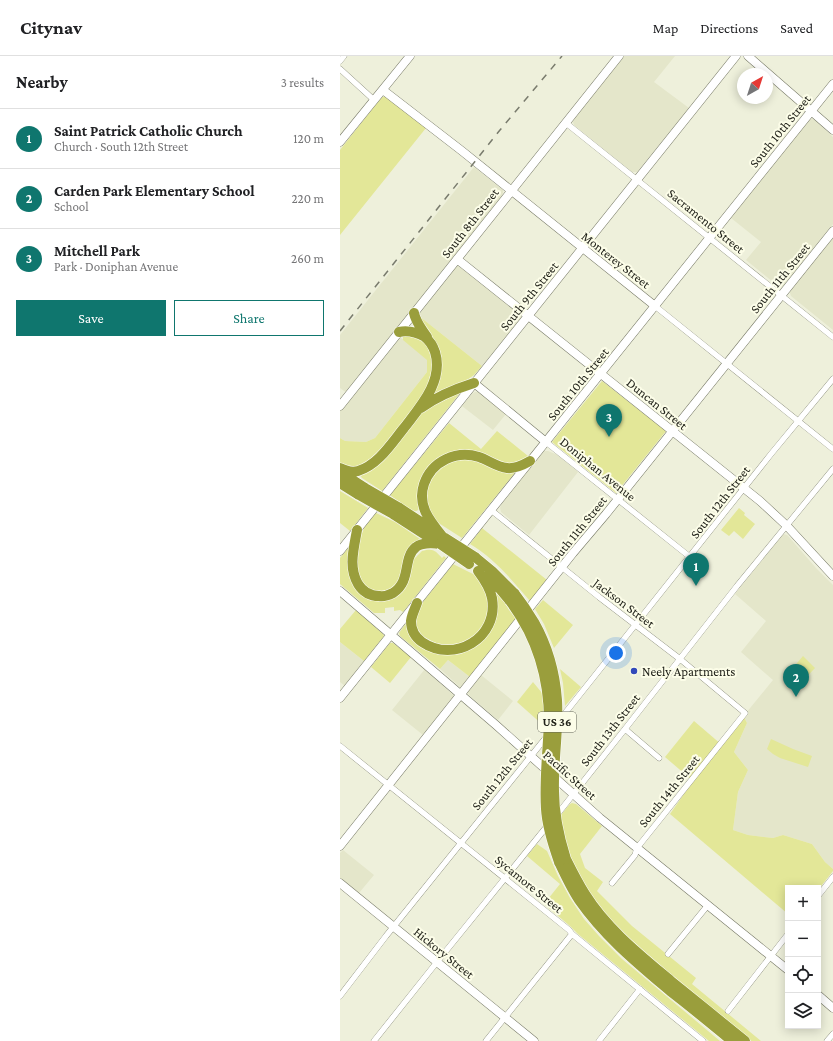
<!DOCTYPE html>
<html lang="en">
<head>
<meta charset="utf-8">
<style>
  :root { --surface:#fff; --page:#f2f2f2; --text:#202124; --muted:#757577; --line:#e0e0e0; --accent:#0f766e }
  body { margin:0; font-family:"Crimson Pro",serif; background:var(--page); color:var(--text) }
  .controls { position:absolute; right:12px; bottom:12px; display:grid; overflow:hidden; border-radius:0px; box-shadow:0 2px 10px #0003 }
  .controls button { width:36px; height:36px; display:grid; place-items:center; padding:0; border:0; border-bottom:1px solid var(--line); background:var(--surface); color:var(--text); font:20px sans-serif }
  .compass { position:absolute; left:397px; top:12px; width:36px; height:36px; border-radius:50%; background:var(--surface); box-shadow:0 2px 10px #0003; rotate:39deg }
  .you { position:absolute; left:276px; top:597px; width:14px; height:14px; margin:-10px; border:3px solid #fff; border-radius:50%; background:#1a73e8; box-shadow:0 0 0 6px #1a73e833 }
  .badge { display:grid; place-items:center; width:26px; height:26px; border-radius:50%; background:var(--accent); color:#fff; font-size:13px; font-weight:700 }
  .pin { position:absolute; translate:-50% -33px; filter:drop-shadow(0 1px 2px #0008) }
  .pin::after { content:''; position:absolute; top:21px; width:14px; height:12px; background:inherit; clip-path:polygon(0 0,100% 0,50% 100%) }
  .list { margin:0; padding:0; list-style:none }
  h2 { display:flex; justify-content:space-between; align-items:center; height:52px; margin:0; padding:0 16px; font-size:17px }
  h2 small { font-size:13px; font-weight:400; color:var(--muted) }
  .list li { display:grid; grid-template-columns:26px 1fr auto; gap:12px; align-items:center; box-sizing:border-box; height:60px; padding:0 16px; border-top:1px solid var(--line) }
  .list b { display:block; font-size:15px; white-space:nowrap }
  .list p { margin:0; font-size:13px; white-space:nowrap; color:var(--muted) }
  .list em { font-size:13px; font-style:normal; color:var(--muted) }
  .actions { display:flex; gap:8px; padding:12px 16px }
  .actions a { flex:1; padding:9px 0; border:1px solid var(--accent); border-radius:0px; text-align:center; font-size:14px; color:var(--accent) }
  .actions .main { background:var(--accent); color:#fff }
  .icon { flex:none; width:22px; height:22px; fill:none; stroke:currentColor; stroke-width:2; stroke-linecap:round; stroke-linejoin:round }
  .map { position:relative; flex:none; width:493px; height:985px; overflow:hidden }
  header { display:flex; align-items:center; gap:24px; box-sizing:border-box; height:56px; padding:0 20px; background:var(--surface); border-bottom:1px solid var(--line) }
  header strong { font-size:19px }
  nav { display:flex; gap:22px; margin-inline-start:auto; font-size:14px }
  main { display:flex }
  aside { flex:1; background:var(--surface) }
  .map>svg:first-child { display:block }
  .built { fill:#e4e6ca }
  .green { fill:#e3e798 }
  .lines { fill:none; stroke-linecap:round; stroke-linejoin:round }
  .street-casing { stroke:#757764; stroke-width:6 }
  .secondary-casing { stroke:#757764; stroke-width:9 }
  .highway-casing { stroke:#fff; stroke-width:11 }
  .street { stroke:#fff; stroke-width:5.5 }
  .secondary { stroke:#fff; stroke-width:8 }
  .highway { stroke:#9a9e3c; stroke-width:10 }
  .rail { stroke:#797b6d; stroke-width:1.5; stroke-dasharray:7 7; stroke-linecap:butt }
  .highway-bridge-casing { stroke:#fff; stroke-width:11; stroke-linecap:butt }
  .highway-bridge { stroke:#9a9e3c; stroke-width:10 }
  .poi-dot { fill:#3149ba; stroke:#fcfde8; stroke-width:1.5 }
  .labels { text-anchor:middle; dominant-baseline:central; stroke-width:4; stroke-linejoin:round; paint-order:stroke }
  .shield { fill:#fcfde8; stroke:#636458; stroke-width:1 }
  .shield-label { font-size:12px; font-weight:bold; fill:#21221a }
  .street-label { font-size:13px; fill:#21221a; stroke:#fcfde8 }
  .poi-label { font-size:13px; fill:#21221a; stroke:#fcfde8; text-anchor:start }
</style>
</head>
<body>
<header>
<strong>Citynav</strong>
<nav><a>Map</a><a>Directions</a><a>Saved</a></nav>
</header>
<main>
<aside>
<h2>Nearby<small>3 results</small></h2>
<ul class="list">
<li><span class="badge">1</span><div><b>Saint Patrick Catholic Church</b><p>Church · South 12th Street</p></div><em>120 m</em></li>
<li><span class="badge">2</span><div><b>Carden Park Elementary School</b><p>School</p></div><em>220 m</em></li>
<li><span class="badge">3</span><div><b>Mitchell Park</b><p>Park · Doniphan Avenue</p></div><em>260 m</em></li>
</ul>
<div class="actions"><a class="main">Save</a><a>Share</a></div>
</aside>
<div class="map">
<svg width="493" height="985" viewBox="0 0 493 985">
  <rect width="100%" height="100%" fill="#eef0db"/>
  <!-- built -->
  <path class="built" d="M284,0H335L314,26L349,52L297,116H292L234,69L233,66L234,62Z
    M471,63L475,64L493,81V168L442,231H439L406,204L421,186L391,162L469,64Z
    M134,111L163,134V137L161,141L7,337L0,332V279Z
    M493,182V274L451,240L450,237V234Z
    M116,209H119L180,259L181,261V264L142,310L79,260L78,256Z
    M59,280L88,304L87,316L35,382L26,386L5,385L0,382V355Z
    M135,336H139L166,358L153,374L122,350L132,338Z
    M203,395H208L218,399L238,416L189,479L161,456L160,452L161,449Z
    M443,478L447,479L449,481L476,512L493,529V813L485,806L472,788L443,779L433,782L408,779L393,774L398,736L408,714L394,696L407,667L404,661L406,657L433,624L401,596L426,565L395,538Z
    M0,586L24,605L5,630L0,626Z
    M108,604L130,621L122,630L120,631L100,613Z
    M85,613L113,639L114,641L83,679L52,654Z
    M141,619L173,645L158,664L130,640L128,637L129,634Z
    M3,794L34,819L19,837L0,822V797Z"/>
  <!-- green -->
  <path class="green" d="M45,40L86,72L0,179V94L41,42Z
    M79,260L142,310L134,319L127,324L86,345L100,314Z
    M66,279L85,284L94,307L86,336L42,391C30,404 18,417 0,407V382L5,385L26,386L35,382L87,316V304L63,284V281Z
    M262,325L326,375L276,437L212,386Z
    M120,337L42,435L22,422L18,417L84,353L112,339Z
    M109,367L141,393L157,375L188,400L183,406L170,410L138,397L96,405L81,450C79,453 79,454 76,455C71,456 55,443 50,439Z
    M120,401L178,413L122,482L97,466L93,462L86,443L87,433L95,415Z
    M0,435L28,452L10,475L0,467Z
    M399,452L405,457L404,459L415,468L403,483L394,475L389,480L381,474Z
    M36,457L55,466L83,485L62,522L49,535L36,537L25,531L17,520V490L25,470Z
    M142,472L207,524L190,545C172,524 154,502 130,488Z
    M10,490L22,536L54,540L74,501L75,502L82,495C93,492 95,494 102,502L104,500L106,502L63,556L60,554L54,555V551L45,552V557H34L0,528V502Z
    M113,508L137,520L142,526L151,552L139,578L117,589H100L82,580L75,569L79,551Z
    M154,535L164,546L169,554L176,563L130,621L108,604L100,613L60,580L59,577L69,563L94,595L138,587Z
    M203,544L233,569L214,592L204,568L195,553Z
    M16,554L43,578L44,580L24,605L0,586V573Z
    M50,587H53L71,601L50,627L31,611Z
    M463,600L475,612L460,628L456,635L452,633V613Z
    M220,613L241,631L225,650L223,627Z
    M193,626L202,637L204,657V670L177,646Z
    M404,661L407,667L394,696L408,714L398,736L393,774L408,779L433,782L443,779L472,788L485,806L493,813V815L478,834V832H448V858L330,758L353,725L325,701L354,665L382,689Z
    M431,683L453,693L472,700L468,711L440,702L433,698L427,693Z
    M232,747L236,748L262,770L240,798L245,812L263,826L257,835L292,870L356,922L352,928L421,985H411L316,906L290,884L268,861L248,836L228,797L220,760L230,748Z
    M197,788L207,795L218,820L230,842L244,863L259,880L282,903L380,985H369L238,878L230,870L204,848L220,828L187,800Z"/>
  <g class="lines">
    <defs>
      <path id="street" d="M0,5L4,0
        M0,13L34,44
        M226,67L493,281
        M315,250L493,393
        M206,386L350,501
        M151,454L259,541L340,603L405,657L297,792L295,799L272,827
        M218,666L431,398L493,323
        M285,673L319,702
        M0,690L229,874L232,878L363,985
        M216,760L285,673L397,530L493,413
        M478,840L493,821
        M328,898L368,849
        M0,940L46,880L208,679
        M388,955L448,878
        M34,985L97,906L208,769
        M146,985L232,878
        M259,985L300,933
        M487,985L493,978"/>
      <path id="secondary" d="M408,0L493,74
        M43,34L122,95L315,250
        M0,86L70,0
        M117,203L420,445L447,470L493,520
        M134,327L206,386
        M0,350L279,0
        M0,495L396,0
        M0,535L156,669L260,762L448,914
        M0,642L493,28
        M0,790L233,497L266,458L493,175
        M0,827L194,985
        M478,939L493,952"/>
      <path id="highway" d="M74,257C76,267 82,273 87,281
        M81,352C96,341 115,333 134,327
        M0,412C6,415 11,417 18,415C38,409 51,388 64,372C80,351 104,325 95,296C93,290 90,285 85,281C76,276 68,274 59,276
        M0,416L25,432
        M0,427L19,439
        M58,451L93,474
        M53,458L98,487
        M17,474C14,492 8,511 18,528C23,536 30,540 39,540C44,541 49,539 53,537C72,525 62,502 76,491C83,486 92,487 100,488
        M102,480C89,464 77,449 84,428C92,405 116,394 139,401C148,404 157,411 167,412C175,413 183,409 190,405
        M135,501L152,515L175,538
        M145,520L160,533L170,545
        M77,547C75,553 72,558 71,565C71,573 75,581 82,586C114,608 159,582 152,542C150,532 144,523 138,515
        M226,803C232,815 238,827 245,838C267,873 300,899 331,925C356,945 380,965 405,985
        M219,806C225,819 231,832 239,844C264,880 297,907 330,935C351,951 371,968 392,985"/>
    </defs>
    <!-- street casing -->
    <use href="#street" class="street-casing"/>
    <!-- secondary casing -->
    <use href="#secondary" class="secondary-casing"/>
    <!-- highway casing -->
    <use href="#highway" class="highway-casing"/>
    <!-- street -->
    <use href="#street" class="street"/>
    <!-- secondary -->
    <use href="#secondary" class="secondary"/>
    <!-- highway -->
    <use href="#highway" class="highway"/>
    <!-- rail -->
    <path class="rail" d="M0,275L160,74L222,0"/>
    <defs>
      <path id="highway-bridge" d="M25,432L58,451
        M19,439L53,458
        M105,482L135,501
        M100,488L129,508
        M175,538C182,547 188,556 194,566C207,589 215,617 217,644C219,674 213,704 214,735C214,758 219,781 226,803
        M170,545C197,581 209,620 209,665C208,694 204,724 206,753C207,771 213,789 219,806"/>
    </defs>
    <!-- highway-bridge casing -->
    <use href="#highway-bridge" class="highway-bridge-casing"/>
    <!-- highway-bridge -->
    <use href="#highway-bridge" class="highway-bridge"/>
  </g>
  <!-- markers -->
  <circle class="poi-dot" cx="294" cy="615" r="4"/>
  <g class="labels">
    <!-- shield labels -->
    <rect class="shield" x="198" y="656" width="38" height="20" rx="3"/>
    <g class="shield-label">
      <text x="217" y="666">US 36</text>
    </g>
    <!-- street labels -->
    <g class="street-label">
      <text transform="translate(440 75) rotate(-51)">South 10th Street</text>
      <text transform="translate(366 165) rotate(39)">Sacramento Street</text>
      <text transform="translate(130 167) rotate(-52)">South 8th Street</text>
      <text transform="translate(276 204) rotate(38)">Monterey Street</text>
      <text transform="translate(440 222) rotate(-51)">South 11th Street</text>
      <text transform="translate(189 240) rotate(-51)">South 9th Street</text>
      <text transform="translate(238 328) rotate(-51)">South 10th Street</text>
      <text transform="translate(317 348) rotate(39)">Duncan Street</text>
      <text transform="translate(258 413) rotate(39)">Doniphan Avenue</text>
      <text transform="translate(380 446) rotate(-52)">South 12th Street</text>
      <text transform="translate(237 475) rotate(-51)">South 11th Street</text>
      <text transform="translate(284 547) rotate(37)">Jackson Street</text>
      <text transform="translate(270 674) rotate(-52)">South 13th Street</text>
      <text transform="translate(162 718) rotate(-51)">South 12th Street</text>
      <text transform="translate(230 719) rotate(42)">Pacific Street</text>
      <text transform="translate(329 735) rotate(-51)">South 14th Street</text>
      <text transform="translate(189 828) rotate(39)">Sycamore Street</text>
      <text transform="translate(104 897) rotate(39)">Hickory Street</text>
    </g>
    <!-- poi labels -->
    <g class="poi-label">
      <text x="302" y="615">Neely Apartments</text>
    </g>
  </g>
</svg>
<div class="controls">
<button>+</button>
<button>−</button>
<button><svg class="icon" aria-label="locate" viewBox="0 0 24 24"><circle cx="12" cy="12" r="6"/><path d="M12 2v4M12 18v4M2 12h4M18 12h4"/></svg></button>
<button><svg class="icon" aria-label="layers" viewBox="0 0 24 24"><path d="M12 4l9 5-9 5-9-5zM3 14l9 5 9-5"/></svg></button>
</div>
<svg class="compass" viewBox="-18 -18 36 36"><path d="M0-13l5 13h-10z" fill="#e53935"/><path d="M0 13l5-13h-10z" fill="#757577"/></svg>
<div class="you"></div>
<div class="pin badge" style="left:356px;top:530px">1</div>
<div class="pin badge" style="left:456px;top:641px">2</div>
<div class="pin badge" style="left:269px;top:381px">3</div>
</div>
</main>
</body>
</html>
